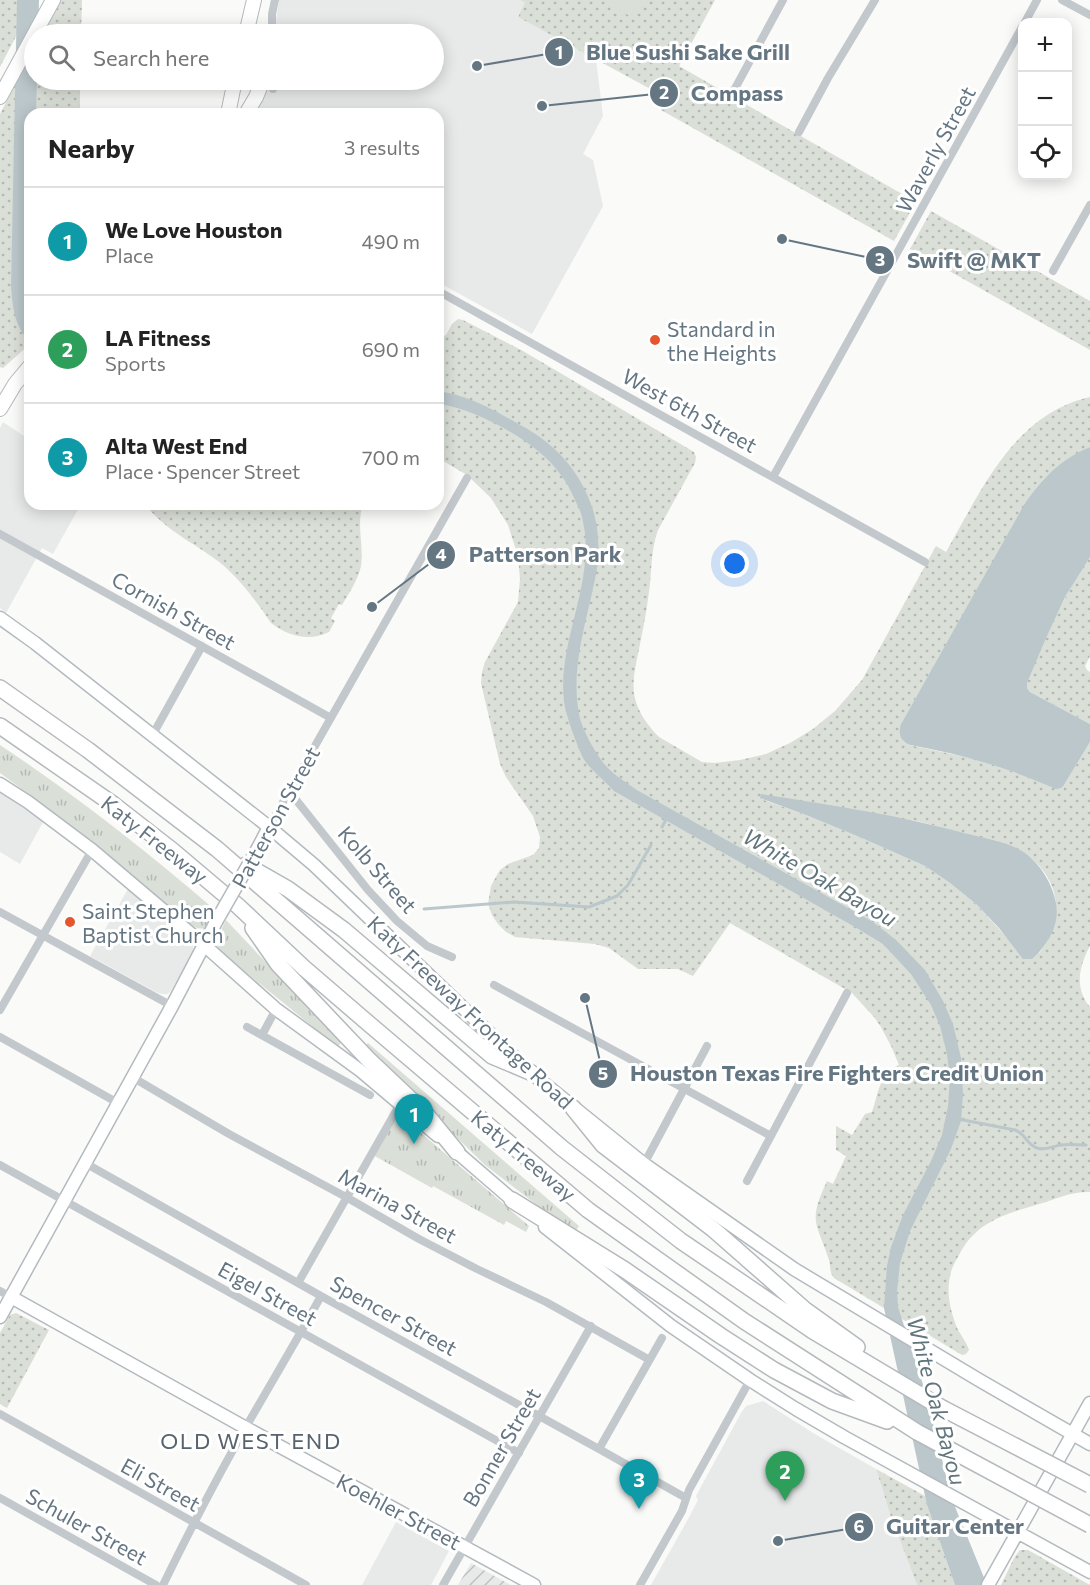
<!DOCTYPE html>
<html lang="en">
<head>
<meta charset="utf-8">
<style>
  :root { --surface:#fff; --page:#f2f2f2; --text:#222; --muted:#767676; --line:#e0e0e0; --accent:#e4572e }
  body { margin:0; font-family:Commissioner,sans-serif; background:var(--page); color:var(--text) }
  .controls { position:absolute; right:18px; top:18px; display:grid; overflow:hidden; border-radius:12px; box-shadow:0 3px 15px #0003 }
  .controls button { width:54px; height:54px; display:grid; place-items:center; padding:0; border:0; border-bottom:2px solid var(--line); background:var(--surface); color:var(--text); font:30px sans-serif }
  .you { position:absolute; left:735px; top:564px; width:21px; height:21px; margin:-15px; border:4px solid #fff; border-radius:50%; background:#1a73e8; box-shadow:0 0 0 9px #1a73e833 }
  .badge { display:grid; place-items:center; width:39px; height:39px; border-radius:50%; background:var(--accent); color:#fff; font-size:20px; font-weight:700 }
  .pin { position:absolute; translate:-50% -50px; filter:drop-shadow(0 2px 3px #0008) }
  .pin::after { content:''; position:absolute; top:32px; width:21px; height:18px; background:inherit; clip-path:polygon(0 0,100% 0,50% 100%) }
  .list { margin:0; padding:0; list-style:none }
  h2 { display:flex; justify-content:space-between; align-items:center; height:78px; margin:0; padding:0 24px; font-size:26px }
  h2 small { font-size:20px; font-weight:400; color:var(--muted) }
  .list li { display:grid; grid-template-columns:39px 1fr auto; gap:18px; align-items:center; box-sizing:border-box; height:108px; padding:0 24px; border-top:2px solid var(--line) }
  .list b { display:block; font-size:22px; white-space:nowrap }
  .list p { margin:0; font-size:20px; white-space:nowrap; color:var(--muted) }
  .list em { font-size:20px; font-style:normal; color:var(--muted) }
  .icon { flex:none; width:33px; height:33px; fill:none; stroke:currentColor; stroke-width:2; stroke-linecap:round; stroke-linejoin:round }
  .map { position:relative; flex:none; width:1090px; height:1585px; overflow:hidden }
  .search { position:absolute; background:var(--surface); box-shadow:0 3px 15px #0003; left:24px; top:24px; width:420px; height:66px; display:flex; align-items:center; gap:15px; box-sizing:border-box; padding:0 21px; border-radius:33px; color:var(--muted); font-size:22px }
  .panel { position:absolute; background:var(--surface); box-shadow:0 3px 15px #0003; left:24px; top:108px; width:420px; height:402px; border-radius:18px }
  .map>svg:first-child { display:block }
  .built { fill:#e8e9e9 }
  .industrial { fill:url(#industrial-furrows) }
  .grass { fill:url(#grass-tufts) }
  .park { fill:url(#park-dots); fill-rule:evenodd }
  .pitch { fill:#dadfd7 }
  .water { fill:#bbc7cb }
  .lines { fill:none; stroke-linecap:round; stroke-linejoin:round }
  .stream { stroke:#bbc7cb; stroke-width:3 }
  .secondary-casing { stroke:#b3babf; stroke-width:15 }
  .primary-casing { stroke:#b5babe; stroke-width:16 }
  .highway-casing { stroke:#b4b9bd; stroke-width:18 }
  .street { stroke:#c3c8cc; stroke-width:8 }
  .secondary { stroke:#fff; stroke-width:12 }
  .primary { stroke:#fff; stroke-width:14 }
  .highway { stroke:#fff; stroke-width:15 }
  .secondary-bridge-casing { stroke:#b3babf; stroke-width:15; stroke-linecap:butt }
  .highway-bridge-casing { stroke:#b4b9bd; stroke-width:18; stroke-linecap:butt }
  .secondary-bridge { stroke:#fff; stroke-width:12 }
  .highway-bridge { stroke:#fff; stroke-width:15 }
  .poi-dot { fill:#e4572e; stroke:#fff; stroke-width:2 }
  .labels { text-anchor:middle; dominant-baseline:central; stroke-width:6; stroke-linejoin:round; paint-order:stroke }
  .street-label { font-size:21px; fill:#657683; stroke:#fff }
  .poi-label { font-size:21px; fill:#657683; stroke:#fff; text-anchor:start }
  .water-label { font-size:22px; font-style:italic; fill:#60757c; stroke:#fff }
  .neighbourhood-label { font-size:22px; letter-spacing:1.5px; fill:#57646e; stroke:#fff }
  .leader { fill:none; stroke:#657683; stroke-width:2 }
  .callout-dot { fill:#657683; stroke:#fff; stroke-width:2 }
  .mark-label { font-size:18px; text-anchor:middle; font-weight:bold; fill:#fff }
  .callout-label { font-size:22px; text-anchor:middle; font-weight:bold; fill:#657683; stroke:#fff; stroke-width:6; stroke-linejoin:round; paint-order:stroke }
</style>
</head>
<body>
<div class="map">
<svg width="1090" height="1585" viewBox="0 0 1090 1585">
  <defs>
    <pattern id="industrial-furrows" width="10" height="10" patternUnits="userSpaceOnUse" patternTransform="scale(1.5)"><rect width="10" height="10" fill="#e8e9e9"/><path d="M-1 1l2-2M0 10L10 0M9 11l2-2" fill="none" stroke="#c0c1c2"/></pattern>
    <pattern id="grass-tufts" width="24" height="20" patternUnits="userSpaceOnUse" patternTransform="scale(1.5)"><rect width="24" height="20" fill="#dadfd7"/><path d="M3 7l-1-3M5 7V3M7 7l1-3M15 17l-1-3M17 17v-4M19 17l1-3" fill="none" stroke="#b4b9b4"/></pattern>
    <pattern id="park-dots" width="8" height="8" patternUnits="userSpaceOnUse" patternTransform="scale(1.5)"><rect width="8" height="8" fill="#dadfd7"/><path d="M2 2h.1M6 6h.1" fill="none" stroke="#b4b9b4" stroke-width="1.8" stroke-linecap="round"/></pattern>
  </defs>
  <rect width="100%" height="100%" fill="#fafaf8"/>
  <!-- built -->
  <path class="built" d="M279,0H520L526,3L518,17L596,59L603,116L583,154L593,160L603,206L532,334L438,282V114H249L264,80H434V34H274Z
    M3,422L30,440V504H81L53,554L42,548L6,613L0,608V428Z
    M0,792L43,822L20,864L0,852Z
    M129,887L190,941L193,945V951L191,956L170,992L167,994H162L156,992L90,956Z
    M763,1401L813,1433L876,1469L891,1517L917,1585H651L687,1521L698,1500L696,1496L741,1413L746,1406Z
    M396,1522L449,1551L431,1585H362Z"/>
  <!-- industrial -->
  <path class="industrial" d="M471,1563L511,1585H458Z"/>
  <!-- grass -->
  <path class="grass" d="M0,745C75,795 147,851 215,910L205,929L197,928L183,920L76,829L0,773Z
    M226,920L341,1042L338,1047L218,950C215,939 221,931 226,920Z
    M368,1043L579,1226L575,1232L546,1212L485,1165L364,1047Z
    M399,1117L405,1119L529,1226L526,1232L506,1221L504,1225L433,1186L432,1188L373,1155L395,1120Z"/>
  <!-- park -->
  <path class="park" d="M0,0H35L0,67Z
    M60,0H82L81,34H42Z
    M520,0H715L679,66L916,202L894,241L661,110L667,98L518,17L525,3Z
    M34,48V80H80V114H30V344L3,368L0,367V114Z
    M931,211L1090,301V350L910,249Z
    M458,319L463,320L523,351L694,452L696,457L695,463L658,530C650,551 652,576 648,599C646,614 643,629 640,644C637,660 632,677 634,694C637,711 647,725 659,737L702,762L715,763L740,760L766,754L790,743L813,729L835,711L862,680L936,546L946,552C981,491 1014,414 1090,397V447C1065,458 1046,474 1030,496L901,724L903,741L909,745L975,759L1035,779L1064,785L1090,742V946C1079,966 1074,988 1090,1007V1192C1075,1191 1060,1197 1046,1202C1010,1213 977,1219 959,1255C955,1262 951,1269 950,1276C946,1294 951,1314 958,1330C962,1337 967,1343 969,1350L966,1354L962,1355L834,1278C829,1272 831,1267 829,1260C816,1221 808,1222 827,1181L833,1184L846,1156L836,1150V1126L852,1135L865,1114L872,1112C879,1092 878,1076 899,1065L892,1048L881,1027L874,1017L852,993L730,923L693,976L678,969H638L609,948L595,944L515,937L506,932L498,924L492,915L488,904L491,886L497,875L500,870L508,864L533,855L539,848L540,837L533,816L506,777L500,764L481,683L482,672L485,662L518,602L520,579L518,556L508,525L491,498L467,475L438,458V338L446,335L452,324ZM761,799L917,821L1011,846C1055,865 1072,914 1039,953L1010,941L976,904L950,883L925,866L864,839L811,817Z
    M145,504H363C356,524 364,546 361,566C358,580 349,593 342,605L339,604L331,618L335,621L329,632C309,642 288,636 271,623C257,602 242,582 223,565C197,544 165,531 145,504Z
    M1090,557V656L1085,666L1087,670L1090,672V724L1030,692L1027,688V683C1044,639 1063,595 1090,557Z
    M16,1313L49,1330L7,1408L0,1404V1333L10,1315Z
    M876,1469L925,1496L927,1505L955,1585H917L891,1517Z
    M1020,1550H1028L1090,1585H1001L1014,1558Z"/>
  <!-- pitch -->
  <path class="pitch" d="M607,0H643L633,18L606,2Z"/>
  <!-- water -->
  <path class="water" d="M17,0H39L38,34H34V80H37L36,114H30V219L25,303L30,322V343C14,324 13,310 11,286Z
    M438,391C468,395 496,411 522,426C564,448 595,490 598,538C598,544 599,550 599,556C592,608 569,661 579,714C581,728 597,756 606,766C614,775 626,782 635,789L873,922L896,940L925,970L943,1001L953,1024L961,1058L963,1094L961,1121L951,1149L910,1231L900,1263L897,1291L898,1307L927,1397L951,1497L987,1585H955L927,1505L884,1308L887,1266L891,1247L903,1215L931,1161L942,1135L948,1106L950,1078L947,1054L940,1026L931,1005L911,974L883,944L855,927L614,791C605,781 593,772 585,761C579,752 565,713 564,701C557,639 598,579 582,517C581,511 577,505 575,500C565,476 550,459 529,444C505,427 467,407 438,404Z
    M1090,447V557L1065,597L1046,638L1027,683V688L1030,692L1090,724V742L1064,785L1061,788L1056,789C1009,768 961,754 910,745C900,741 898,733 901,724L1024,505C1041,479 1061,459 1090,447Z
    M761,794C831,805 900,815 968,834C987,839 1009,842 1025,853C1041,865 1052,883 1056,903C1060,925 1048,945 1032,959H1023L999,928L976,904L950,883L925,866L864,839L811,817L760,798Z"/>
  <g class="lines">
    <!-- stream -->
    <path class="stream" d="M662,827L667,818
      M424,909L514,902L589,907L617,896L628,885L651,845
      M958,1119L1015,1130C1025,1133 1027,1145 1037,1148C1045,1151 1053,1146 1061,1145C1069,1144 1078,1145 1086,1145"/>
    <defs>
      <path id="secondary" d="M0,618L35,643L269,827L314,865L530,1072L644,1164L794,1269L979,1380L1090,1444
        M0,784L28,802L92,850L203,944L276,1009L361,1071L438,1136
        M258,848L269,827
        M451,1147L517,1204
        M545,1227L671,1326L750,1380L796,1409L844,1437L1090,1572
        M11,1297L246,1428L534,1585
        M0,1317L172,1006L217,920
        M988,1585L1090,1403"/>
      <path id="primary" d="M246,34L254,0
        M0,97L53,0
        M228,114L235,80
        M246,114L256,97L263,80
        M0,409L15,384L30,366"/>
      <path id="highway" d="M0,688L88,750L217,849L562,1148L681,1241L813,1331L942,1408
        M0,726L114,805L173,851L238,906L304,968L368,1023L588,1210L744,1321L917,1432
        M246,865L288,889L344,930L492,1056L530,1072
        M253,928L278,964L368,1059L425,1113L457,1152
        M573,1108L603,1145L713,1229L804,1309L857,1347
        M512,1200L625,1270L721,1336L774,1370L832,1401L887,1421"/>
    </defs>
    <!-- secondary casing -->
    <use href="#secondary" class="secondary-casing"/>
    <!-- primary casing -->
    <use href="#primary" class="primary-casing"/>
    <!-- highway casing -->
    <use href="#highway" class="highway-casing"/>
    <!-- street -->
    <path class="street" d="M1062,0L1090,15
      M1025,22L1037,0
      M272,34V14L275,0
      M273,80V89
      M732,94L783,0
      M799,132L828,78L875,0
      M1053,271L1090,205
      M438,291L925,562
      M773,477L1022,27
      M0,534L331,718
      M152,736L202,646
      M289,791L368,890L397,921L427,946L452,957
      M269,827L467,478
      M0,912L172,1006
      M494,985L771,1136
      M0,1010L92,850
      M247,1027L370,1095
      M262,1035L276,1009
      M0,1037L118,1103
      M132,1077L229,1134L346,1197L419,1239L477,1269L546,1302L648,1359
      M85,1163L321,1296L599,1449L686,1498
      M644,1164L707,1046
      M0,1165L519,1453
      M747,1181L847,993
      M298,1283L400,1104
      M0,1291L11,1297
      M0,1414L306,1585
      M599,1449L662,1338
      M0,1498L156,1585
      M163,1585C189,1532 216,1479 246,1427C271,1383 297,1340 321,1296
      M443,1585L591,1326
      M640,1585L682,1511L689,1490L750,1380"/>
    <!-- secondary -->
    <use href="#secondary" class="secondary"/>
    <!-- primary -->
    <use href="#primary" class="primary"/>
    <!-- highway -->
    <use href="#highway" class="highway"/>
    <defs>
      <path id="secondary-bridge" d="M217,920L258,848"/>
      <path id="highway-bridge" d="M942,1408L1090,1485
        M917,1432L1090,1525"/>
    </defs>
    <!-- secondary-bridge casing -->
    <use href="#secondary-bridge" class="secondary-bridge-casing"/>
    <!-- highway-bridge casing -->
    <use href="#highway-bridge" class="highway-bridge-casing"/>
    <!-- secondary-bridge -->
    <use href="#secondary-bridge" class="secondary-bridge"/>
    <!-- highway-bridge -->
    <use href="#highway-bridge" class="highway-bridge"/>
  </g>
  <!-- markers -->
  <g class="poi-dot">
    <circle cx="655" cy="340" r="6"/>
    <circle cx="70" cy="922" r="6"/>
  </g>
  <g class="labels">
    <!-- street labels -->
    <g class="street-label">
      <text transform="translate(935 149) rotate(-61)">Waverly Street</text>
      <text transform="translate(690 410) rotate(29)">West 6th Street</text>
      <text transform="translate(174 610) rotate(29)">Cornish Street</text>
      <text transform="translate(275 817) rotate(-61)">Patterson Street</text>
      <text transform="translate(155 839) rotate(38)">Katy Freeway</text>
      <text transform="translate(378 869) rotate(49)">Kolb Street</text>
      <text transform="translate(471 1012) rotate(43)">Katy Freeway Frontage Road</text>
      <text transform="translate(524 1155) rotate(40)">Katy Freeway</text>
      <text transform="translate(398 1205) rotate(29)">Marina Street</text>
      <text transform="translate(268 1293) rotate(29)">Eigel Street</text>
      <text transform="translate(394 1315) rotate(29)">Spencer Street</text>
      <text transform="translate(501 1447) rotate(-60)">Bonner Street</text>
      <text transform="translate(161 1484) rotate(29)">Eli Street</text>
      <text transform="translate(399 1511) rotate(28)">Koehler Street</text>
      <text transform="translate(87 1526) rotate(29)">Schuler Street</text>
    </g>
    <!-- poi labels -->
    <g class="poi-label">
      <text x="667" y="328">Standard in<tspan x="667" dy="24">the Heights</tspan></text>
      <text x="82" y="910">Saint Stephen<tspan x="82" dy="24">Baptist Church</tspan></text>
    </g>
    <!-- water labels -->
    <g class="water-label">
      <text transform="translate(820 877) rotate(30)">White Oak Bayou</text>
      <text transform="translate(937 1401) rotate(75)">White Oak Bayou</text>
    </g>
    <!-- neighbourhood labels -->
    <g class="neighbourhood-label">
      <text x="251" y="1440">OLD WEST END</text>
    </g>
  </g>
  <!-- callouts -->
  <path class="leader" d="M477 66L559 52M542 106L664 93M782 239L880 260M372 607L441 555M585 998L603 1074M778 1541L859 1527"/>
  <g class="callout-dot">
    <circle cx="477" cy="66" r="6"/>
    <circle cx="542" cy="106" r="6"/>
    <circle cx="782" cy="239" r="6"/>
    <circle cx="372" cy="607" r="6"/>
    <circle cx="585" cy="998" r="6"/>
    <circle cx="778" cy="1541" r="6"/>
    <circle cx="559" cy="52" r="15"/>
    <circle cx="664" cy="93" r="15"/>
    <circle cx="880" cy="260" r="15"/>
    <circle cx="441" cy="555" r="15"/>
    <circle cx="603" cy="1074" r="15"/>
    <circle cx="859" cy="1527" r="15"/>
  </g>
  <g class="mark-label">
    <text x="559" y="59">1</text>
    <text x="664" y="99">2</text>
    <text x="880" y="266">3</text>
    <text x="441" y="561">4</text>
    <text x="603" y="1080">5</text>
    <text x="859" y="1533">6</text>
  </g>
  <g class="callout-label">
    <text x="688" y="60">Blue Sushi Sake Grill</text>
    <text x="737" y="101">Compass</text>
    <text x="974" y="268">Swift @ MKT</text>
    <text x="545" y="562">Patterson Park</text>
    <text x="837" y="1081">Houston Texas Fire Fighters Credit Union</text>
    <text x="955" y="1534">Guitar Center</text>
  </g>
</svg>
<div class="controls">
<button>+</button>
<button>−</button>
<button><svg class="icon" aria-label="locate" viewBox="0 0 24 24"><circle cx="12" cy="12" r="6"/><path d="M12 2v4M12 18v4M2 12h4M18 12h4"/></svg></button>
</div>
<div class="you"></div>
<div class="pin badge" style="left:414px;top:1144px;background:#0f9aa8">1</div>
<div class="pin badge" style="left:785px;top:1501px;background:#2e9e5b">2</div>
<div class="pin badge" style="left:639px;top:1509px;background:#0f9aa8">3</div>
<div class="search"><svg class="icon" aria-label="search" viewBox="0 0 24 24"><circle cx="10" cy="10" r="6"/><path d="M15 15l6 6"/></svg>Search here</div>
<section class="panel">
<h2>Nearby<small>3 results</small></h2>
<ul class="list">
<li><span class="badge" style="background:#0f9aa8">1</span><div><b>We Love Houston</b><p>Place</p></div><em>490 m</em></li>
<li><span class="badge" style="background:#2e9e5b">2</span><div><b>LA Fitness</b><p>Sports</p></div><em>690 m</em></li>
<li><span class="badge" style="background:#0f9aa8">3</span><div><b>Alta West End</b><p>Place · Spencer Street</p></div><em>700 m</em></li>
</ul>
</section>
</div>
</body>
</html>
